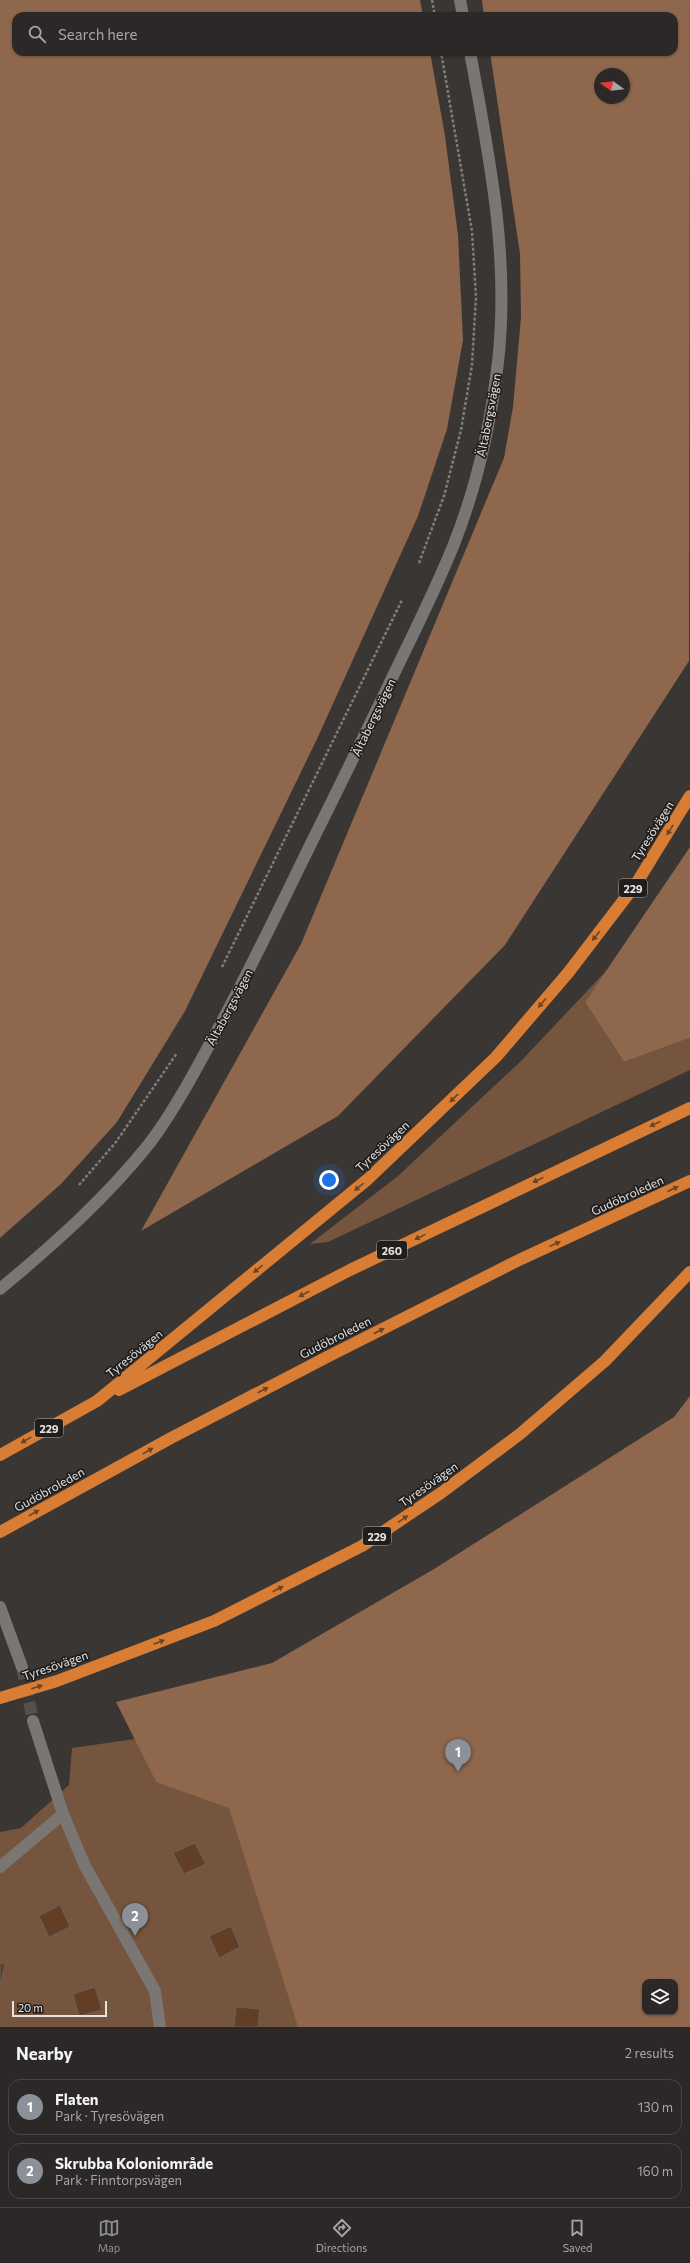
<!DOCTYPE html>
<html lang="en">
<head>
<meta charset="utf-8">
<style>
  :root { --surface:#2c2827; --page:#383433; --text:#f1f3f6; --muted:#a6a6a7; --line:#484444; --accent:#8c9099 }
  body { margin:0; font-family:Commissioner,sans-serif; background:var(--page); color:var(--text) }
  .controls { position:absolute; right:12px; bottom:12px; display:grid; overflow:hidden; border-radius:8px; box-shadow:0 1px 3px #0004 }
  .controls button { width:36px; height:36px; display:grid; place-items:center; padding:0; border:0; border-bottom:1px solid var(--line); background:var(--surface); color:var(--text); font:20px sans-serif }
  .compass { position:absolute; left:594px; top:68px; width:36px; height:36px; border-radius:50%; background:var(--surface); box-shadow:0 1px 3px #0004; rotate:285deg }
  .scale { position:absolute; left:12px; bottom:10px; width:95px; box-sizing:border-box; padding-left:4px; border:2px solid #e5e3e2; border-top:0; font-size:11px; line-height:14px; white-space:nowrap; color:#e5e3e2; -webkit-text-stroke:3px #201e1d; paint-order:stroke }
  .you { position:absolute; left:329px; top:1180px; width:14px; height:14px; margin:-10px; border:3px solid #fff; border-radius:50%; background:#1a73e8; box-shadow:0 0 0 6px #1a73e833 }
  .badge { display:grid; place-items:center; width:26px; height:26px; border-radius:50%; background:var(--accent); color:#fff; font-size:13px; font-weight:700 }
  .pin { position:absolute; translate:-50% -33px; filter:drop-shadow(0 1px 2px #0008) }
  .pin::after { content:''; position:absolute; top:21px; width:14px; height:12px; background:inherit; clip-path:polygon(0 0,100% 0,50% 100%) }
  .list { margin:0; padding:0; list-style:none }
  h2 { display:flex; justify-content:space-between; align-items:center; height:52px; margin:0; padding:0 16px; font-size:17px }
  h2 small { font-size:13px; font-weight:400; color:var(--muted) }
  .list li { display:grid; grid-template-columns:26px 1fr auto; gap:12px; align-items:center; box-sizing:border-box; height:56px; margin:0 8px 8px; padding:0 8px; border:1px solid var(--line); border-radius:12px }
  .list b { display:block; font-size:15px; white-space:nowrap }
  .list p { margin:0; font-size:13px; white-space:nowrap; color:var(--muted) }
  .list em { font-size:13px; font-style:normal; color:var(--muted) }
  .icon { flex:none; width:22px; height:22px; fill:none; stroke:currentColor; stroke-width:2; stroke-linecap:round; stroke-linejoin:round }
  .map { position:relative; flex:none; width:690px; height:2027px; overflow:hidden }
  .search { position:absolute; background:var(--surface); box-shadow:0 1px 3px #0004; left:12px; right:12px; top:12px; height:44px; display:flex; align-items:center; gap:10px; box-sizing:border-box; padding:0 14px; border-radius:12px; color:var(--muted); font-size:15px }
  .sheet { height:180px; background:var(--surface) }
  nav { display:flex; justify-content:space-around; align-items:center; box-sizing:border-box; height:56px; border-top:1px solid var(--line); background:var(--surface); font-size:11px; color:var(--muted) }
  nav a { display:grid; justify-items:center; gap:2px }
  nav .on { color:var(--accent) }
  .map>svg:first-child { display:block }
  .green { fill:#76553e; fill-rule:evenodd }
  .forest { fill:#8e674c; fill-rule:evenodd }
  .building { fill:#613e24; stroke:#65625f }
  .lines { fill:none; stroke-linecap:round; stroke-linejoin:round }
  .minor-tunnel { stroke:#54504e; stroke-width:12; stroke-dasharray:12 6; stroke-linecap:butt }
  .path { stroke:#807d7c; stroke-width:2.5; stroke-dasharray:3 2; stroke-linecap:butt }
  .minor { stroke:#797673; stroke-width:12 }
  .highway { stroke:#d87d33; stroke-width:12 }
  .oneway { fill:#6a4426 }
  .labels { text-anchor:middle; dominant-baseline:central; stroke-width:3.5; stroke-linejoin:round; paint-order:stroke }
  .shield { fill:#201e1d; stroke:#aaa8a7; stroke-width:1 }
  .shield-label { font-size:11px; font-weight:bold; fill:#e5e3e2 }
  .street-label { font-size:12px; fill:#e5e3e2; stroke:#201e1d }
</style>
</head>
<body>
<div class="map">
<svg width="690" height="2027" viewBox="0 0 690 2027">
  <rect width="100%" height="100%" fill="#3a3634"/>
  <!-- green -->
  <path class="green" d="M607,970L585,1002L624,1062L690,1038V1070L328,1242L310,1244L398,1176L521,1061Z
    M671,1510L690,2027H0V1832L21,1828L69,1785L72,1748L135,1739L156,1782ZM645,1982H675V2012H645Z"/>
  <!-- forest -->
  <path class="forest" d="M0,0H420L423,16H16V52H430L445,136L458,235L463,340L447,429L418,516L317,739L185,1011L117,1122L61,1184L0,1238Z
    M482,0H690L689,661L505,945L338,1116L141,1231L301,944L504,458L513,407L521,317L520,254L490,52H674V16H484ZM600,74H624V98H600Z
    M690,847V1038L624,1062L585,1002Z
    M690,1396V2027H298L229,1808L156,1782L116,1702L272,1663L434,1569L674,1417ZM645,1982H675V2012H645Z"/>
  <!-- building -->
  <path class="building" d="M195,1843L206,1864L184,1874L173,1853Z
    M60,1905L70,1927L49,1937L39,1916Z
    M231,1926L240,1947L219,1958L209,1936Z
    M0,1963L5,1964L0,1987Z
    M95,1987L102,2010L79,2016L73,1994Z
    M236,2007L260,2009L258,2027H234Z"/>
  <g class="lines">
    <!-- minor-tunnel -->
    <path class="minor-tunnel" d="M22,1667L33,1721"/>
    <!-- path -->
    <path class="path" d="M432,0L435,16
      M419,563L444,496L461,430L472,365L476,297L472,231L441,52
      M222,967L402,600
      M79,1185L116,1142L177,1053"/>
    <!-- minor -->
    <path class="minor" d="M460,0L463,16
      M0,1289C54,1244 105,1199 149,1144C171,1115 190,1081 207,1049C240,990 269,930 298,870C330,805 362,741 393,676C414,632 436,589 454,544C476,488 491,422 498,362C510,257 489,155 470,52
      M0,1607L22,1667
      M33,1721L63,1814L85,1866L155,1991L160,2027
      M0,1867L63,1814"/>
    <!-- highway -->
    <path class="highway" d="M119,1390L350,1270L690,1108
      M0,1455L97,1401L368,1179L496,1057L568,973L636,884L690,796
      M0,1532L171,1438L327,1357L519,1260L690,1181
      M0,1698L57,1681L214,1621L362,1546L441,1493L520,1434L605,1361L690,1272"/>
  </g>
  <!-- one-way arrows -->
  <defs><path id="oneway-solid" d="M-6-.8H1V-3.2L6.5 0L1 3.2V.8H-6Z"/></defs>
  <g class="oneway">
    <use href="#oneway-solid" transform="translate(670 830) rotate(122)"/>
    <use href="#oneway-solid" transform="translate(596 936) rotate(128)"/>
    <use href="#oneway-solid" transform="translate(542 1003) rotate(130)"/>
    <use href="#oneway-solid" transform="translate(454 1098) rotate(136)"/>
    <use href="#oneway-solid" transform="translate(655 1124) rotate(154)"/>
    <use href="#oneway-solid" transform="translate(538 1180) rotate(154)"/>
    <use href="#oneway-solid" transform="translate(359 1187) rotate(141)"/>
    <use href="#oneway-solid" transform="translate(673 1189) rotate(-25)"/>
    <use href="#oneway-solid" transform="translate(420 1237) rotate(154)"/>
    <use href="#oneway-solid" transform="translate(555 1244) rotate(-25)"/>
    <use href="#oneway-solid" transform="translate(258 1269) rotate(141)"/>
    <use href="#oneway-solid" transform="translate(304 1294) rotate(153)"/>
    <use href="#oneway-solid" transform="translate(379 1331) rotate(-27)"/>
    <use href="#oneway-solid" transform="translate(263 1390) rotate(-27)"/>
    <use href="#oneway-solid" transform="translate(26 1440) rotate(151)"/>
    <use href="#oneway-solid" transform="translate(148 1451) rotate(-29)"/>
    <use href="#oneway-solid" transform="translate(34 1513) rotate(-29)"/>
    <use href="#oneway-solid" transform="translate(403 1519) rotate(-34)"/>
    <use href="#oneway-solid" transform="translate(278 1589) rotate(-27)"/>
    <use href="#oneway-solid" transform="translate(159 1642) rotate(-21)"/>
    <use href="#oneway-solid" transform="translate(37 1687) rotate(-17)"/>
  </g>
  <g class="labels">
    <!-- shield labels -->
    <g class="shield">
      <rect x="619" y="879" width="28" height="18" rx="3"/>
      <rect x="377" y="1241" width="30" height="18" rx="3"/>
      <rect x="35" y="1419" width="28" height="18" rx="3"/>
      <rect x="363" y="1527" width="28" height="18" rx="3"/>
    </g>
    <g class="shield-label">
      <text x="633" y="888">229</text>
      <text x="392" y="1250">260</text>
      <text x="49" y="1428">229</text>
      <text x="377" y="1536">229</text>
    </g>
    <!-- street labels -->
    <g class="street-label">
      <text transform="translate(488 415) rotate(-79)">Ältabergsvägen</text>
      <text transform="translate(373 717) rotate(-64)">Ältabergsvägen</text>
      <text transform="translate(652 831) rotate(-58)">Tyresövägen</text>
      <text transform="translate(229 1007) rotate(-62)">Ältabergsvägen</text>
      <text transform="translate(382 1146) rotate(-43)">Tyresövägen</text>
      <text transform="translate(627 1195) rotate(-25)">Gudöbroleden</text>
      <text transform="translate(335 1337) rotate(-27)">Gudöbroleden</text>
      <text transform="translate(134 1353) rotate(-39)">Tyresövägen</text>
      <text transform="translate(428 1484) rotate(-35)">Tyresövägen</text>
      <text transform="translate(49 1489) rotate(-29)">Gudöbroleden</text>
      <text transform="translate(55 1665) rotate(-19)">Tyresövägen</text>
    </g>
  </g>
</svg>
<div class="controls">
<button><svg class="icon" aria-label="layers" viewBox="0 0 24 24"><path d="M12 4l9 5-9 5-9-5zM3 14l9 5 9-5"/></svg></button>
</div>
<svg class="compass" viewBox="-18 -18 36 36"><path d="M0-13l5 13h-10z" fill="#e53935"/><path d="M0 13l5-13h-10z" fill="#a6a6a7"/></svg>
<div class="scale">20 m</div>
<div class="you"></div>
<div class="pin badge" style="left:458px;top:1772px">1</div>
<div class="pin badge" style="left:135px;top:1936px">2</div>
<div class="search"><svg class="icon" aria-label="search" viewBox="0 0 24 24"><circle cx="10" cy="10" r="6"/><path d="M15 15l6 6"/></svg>Search here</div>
</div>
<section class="sheet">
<h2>Nearby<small>2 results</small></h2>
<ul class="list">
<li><span class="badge">1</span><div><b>Flaten</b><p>Park · Tyresövägen</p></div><em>130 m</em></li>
<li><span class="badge">2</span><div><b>Skrubba Koloniområde</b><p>Park · Finntorpsvägen</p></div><em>160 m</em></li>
</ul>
</section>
<nav>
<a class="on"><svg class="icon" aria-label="map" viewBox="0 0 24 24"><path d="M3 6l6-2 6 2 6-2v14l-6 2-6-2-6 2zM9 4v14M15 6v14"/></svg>Map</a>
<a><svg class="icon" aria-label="directions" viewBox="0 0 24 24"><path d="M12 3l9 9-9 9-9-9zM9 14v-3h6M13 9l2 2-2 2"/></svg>Directions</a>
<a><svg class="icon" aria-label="saved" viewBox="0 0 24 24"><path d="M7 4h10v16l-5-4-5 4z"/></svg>Saved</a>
</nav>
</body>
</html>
